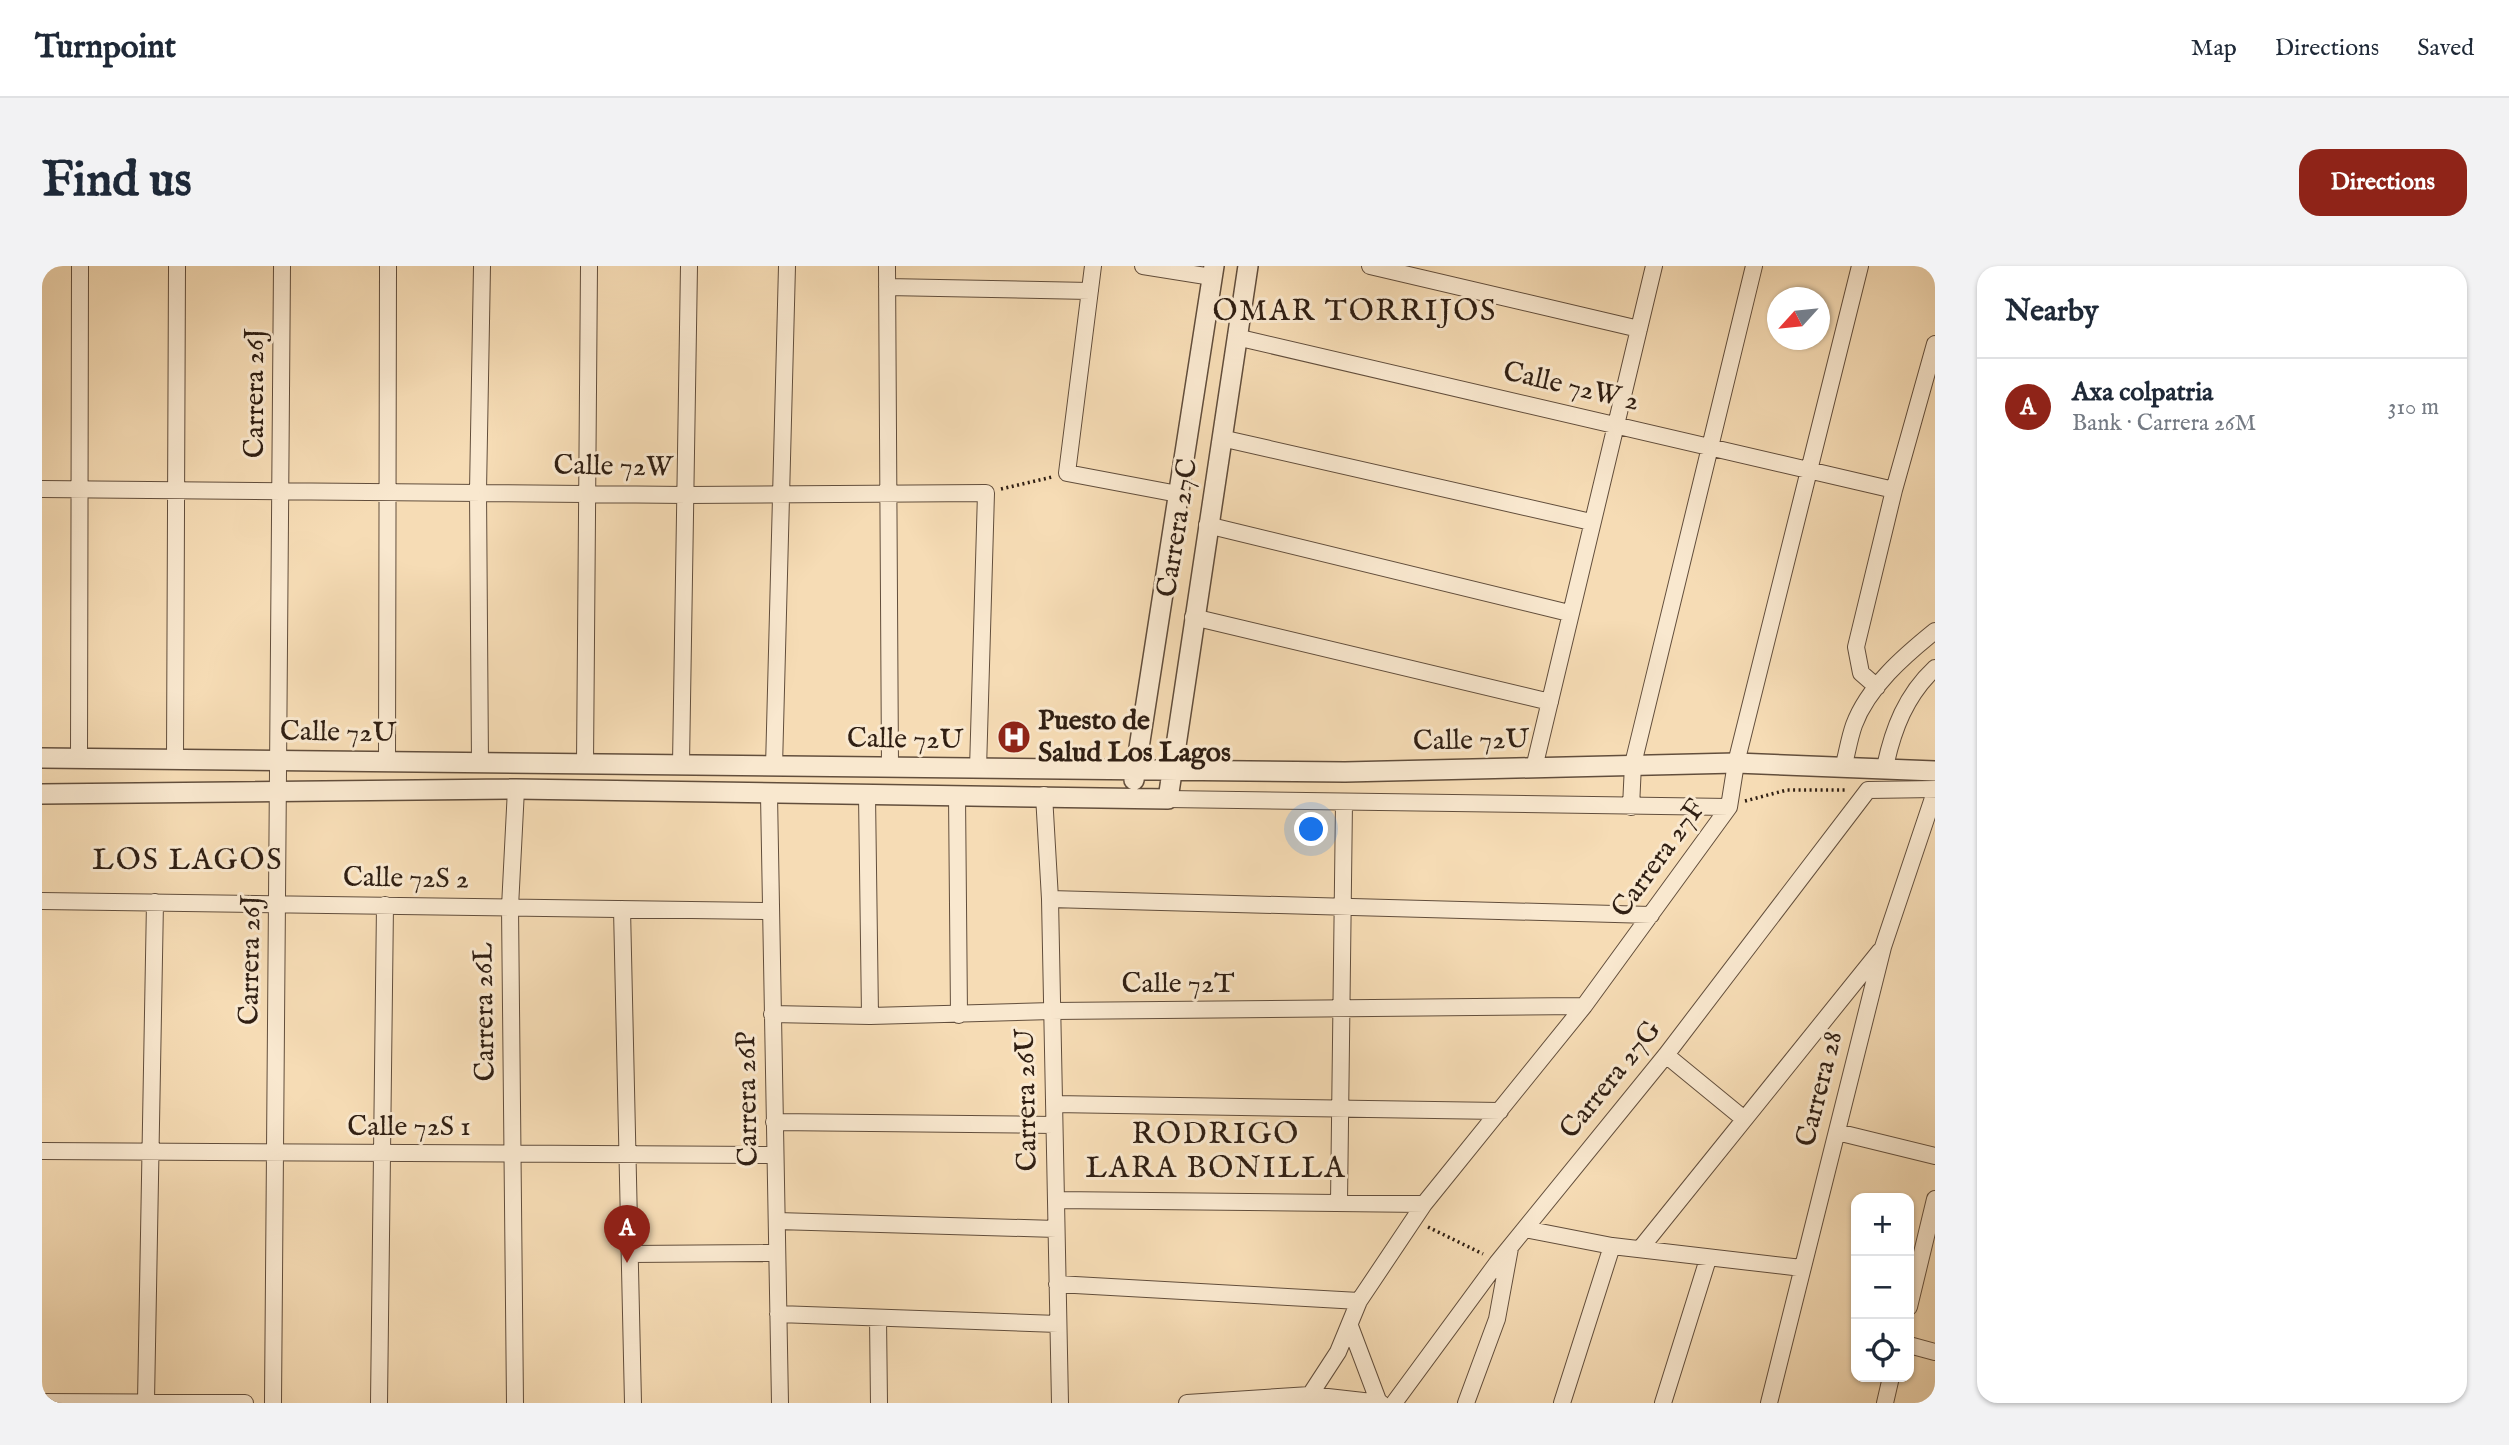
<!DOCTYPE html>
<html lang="en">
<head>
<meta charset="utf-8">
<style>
  :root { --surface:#fff; --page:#f2f2f3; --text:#1f2937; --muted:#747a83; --line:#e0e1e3; --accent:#8f2418 }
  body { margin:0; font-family:"IM FELL English",serif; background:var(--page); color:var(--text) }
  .controls { position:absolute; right:21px; bottom:21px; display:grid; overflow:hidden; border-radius:14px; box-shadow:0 2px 5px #0004 }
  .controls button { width:63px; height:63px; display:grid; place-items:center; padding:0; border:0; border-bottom:2px solid var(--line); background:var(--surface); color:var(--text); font:35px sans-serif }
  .compass { position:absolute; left:1725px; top:21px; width:63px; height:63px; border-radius:50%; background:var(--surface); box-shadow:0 2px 5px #0004; rotate:243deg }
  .you { position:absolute; left:1270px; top:564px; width:24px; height:24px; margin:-18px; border:5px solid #fff; border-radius:50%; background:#1a73e8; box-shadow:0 0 0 10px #1a73e833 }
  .badge { display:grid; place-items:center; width:46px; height:46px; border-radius:50%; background:var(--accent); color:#fff; font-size:23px; font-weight:700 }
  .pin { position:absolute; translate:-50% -58px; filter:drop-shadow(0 2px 4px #0008) }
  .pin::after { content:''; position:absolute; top:37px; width:24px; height:21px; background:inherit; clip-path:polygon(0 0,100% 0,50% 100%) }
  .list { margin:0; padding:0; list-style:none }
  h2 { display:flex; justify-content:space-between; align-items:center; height:91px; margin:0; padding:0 28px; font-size:30px }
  h2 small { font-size:23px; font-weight:400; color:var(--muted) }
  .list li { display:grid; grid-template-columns:46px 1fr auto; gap:21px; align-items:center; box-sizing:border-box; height:98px; padding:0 28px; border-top:2px solid var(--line) }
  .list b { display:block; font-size:26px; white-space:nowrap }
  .list p { margin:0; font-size:23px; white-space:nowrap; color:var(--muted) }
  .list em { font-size:23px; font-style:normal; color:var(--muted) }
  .icon { flex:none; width:38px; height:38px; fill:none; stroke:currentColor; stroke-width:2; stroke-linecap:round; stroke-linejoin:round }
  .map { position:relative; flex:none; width:1893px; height:1137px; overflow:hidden; border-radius:21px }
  header { display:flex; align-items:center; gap:42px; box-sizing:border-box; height:98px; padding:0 35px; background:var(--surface); border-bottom:2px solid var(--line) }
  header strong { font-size:33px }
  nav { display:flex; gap:38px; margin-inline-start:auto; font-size:24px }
  .intro { display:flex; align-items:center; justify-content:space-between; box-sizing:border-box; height:168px; padding:0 42px }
  h1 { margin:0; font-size:49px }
  .button { padding:18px 32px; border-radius:21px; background:var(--accent); color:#fff; font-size:24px; font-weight:700 }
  main { display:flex; gap:42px; padding:0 42px }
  aside { flex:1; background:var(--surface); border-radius:21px; box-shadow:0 2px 5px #0004 }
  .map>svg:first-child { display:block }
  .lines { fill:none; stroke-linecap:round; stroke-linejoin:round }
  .minor-casing { stroke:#624e3c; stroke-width:18 }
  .tertiary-casing { stroke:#624e3c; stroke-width:22 }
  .path { stroke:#301f13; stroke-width:3.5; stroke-dasharray:2 3.5; stroke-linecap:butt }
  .minor { stroke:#f9e8cf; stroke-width:16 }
  .tertiary { stroke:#f9e8cf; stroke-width:19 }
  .labels { text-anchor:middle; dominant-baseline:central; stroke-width:6; stroke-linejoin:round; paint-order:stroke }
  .street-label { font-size:28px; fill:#301f13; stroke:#f9e8cf }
  .poi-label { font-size:28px; font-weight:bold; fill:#301f13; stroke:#f9e8cf; text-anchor:start }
  .neighbourhood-label { font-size:30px; letter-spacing:2px; fill:#301f13; stroke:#f9e8cf }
</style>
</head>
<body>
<header>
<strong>Turnpoint</strong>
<nav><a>Map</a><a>Directions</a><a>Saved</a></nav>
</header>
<div class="intro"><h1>Find us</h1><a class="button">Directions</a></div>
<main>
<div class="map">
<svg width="1893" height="1137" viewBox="0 0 1893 1137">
  <rect width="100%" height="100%" fill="#f6dcb5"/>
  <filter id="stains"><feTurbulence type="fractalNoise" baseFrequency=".00286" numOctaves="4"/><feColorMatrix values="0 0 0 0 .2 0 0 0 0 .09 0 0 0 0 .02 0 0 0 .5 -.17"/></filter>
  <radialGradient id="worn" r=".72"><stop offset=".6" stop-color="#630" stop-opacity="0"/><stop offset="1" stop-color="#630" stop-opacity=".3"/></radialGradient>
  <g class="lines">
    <defs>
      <path id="minor" d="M845,0L848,501
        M1051,0L1025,207L1136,228
        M1101,0L1170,11
        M1328,0L1597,63
        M845,21L1048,25
        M1194,71L1852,224
        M1179,172L1549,256
        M0,223L645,229L944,227L936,503
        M1165,259L1527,347
        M1151,351L1508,436
        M1835,421L1819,407L1814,381L1852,224L1893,78
        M37,493L38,0
        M133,493L135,0
        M345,496L346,0
        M438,497L436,225L440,0
        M543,498L547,0
        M639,498L647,0
        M732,501L745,0
        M1843,501C1851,463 1864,429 1893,402
        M1492,502L1612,0
        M1801,502C1805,488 1807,473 1812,459C1826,421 1862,390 1893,365
        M727,529L738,1137
        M825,529L828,750
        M915,529L917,749
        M1002,529L1008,633L1018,1137
        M1126,533L1687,541
        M1589,541L1591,498L1712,0
        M1008,633L1609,649
        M0,635L728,645
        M580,643L591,1137
        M730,748L828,750L1010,745L1542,740
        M1624,789L1702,853
        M1012,838L1458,845
        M732,856L1012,859
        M1795,866L1893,890
        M0,885L733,889
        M1014,934L1382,938
        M1297,936L1302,536
        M735,955L1014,963
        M1483,963L1570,980L1760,1002
        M1598,983L1838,685
        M588,988L735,987
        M1015,1018L1317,1035
        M1867,1041L1893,933
        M736,1048L1016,1058
        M836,1052L837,1137
        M1308,1060L1337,1137
        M1867,1079L1893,1086
        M1268,1129L1296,1086L1317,1035L1382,938L1542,740L1687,541L1694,497L1818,0
        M104,1135L113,636
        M0,1136L203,1137
        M231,1137L240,0
        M337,1137L343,639
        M473,1137L468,641L474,523
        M1145,1137L1268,1129L1339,1137
        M1352,1137L1455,997L1624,789L1826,524L1893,523
        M1424,1137L1455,1053L1468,982
        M1520,1137L1570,980
        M1621,1137L1666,993
        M1727,1137L1841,681L1893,526
        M1843,1137L1849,1111"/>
      <path id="tertiary" d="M0,492L1303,506L1694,497L1893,505
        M1092,514L1172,0
        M0,528L474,523L1126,533L1206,0"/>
    </defs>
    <!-- minor casing -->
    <use href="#minor" class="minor-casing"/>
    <!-- tertiary casing -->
    <use href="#tertiary" class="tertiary-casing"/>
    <!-- path -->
    <path class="path" d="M959,223L1010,211
      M1703,535L1745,524H1806
      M1386,961L1441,988"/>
    <!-- minor -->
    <use href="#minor" class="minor"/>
    <!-- tertiary -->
    <use href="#tertiary" class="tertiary"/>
  </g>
  <!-- icons -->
  <defs>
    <symbol id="hospital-disc" viewBox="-11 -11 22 22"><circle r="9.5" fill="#8f2418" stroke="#f9e8cf"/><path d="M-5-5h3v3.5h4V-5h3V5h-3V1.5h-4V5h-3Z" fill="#fff"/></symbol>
  </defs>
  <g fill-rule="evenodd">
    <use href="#hospital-disc" x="953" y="452" width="38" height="38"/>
  </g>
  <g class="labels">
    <!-- street labels -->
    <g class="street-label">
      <text transform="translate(1529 121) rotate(13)">Calle 72W 2</text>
      <text transform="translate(213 127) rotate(-90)">Carrera 26J</text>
      <text transform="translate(571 201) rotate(1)">Calle 72W</text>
      <text transform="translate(1136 262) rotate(-81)">Carrera 27C</text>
      <text transform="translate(296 467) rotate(1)">Calle 72U</text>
      <text transform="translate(863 474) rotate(1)">Calle 72U</text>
      <text transform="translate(1429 475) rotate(-1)">Calle 72U</text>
      <text transform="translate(1617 593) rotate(-54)">Carrera 27F</text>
      <text transform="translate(364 613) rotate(1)">Calle 72S 2</text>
      <text transform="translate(209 694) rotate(-89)">Carrera 26J</text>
      <text x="1136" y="718">Calle 72T</text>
      <text transform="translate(443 746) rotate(-91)">Carrera 26L</text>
      <text transform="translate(1569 814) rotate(-51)">Carrera 27G</text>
      <text transform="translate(1778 823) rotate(-76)">Carrera 28</text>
      <text transform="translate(706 833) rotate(-91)">Carrera 26P</text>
      <text transform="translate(985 834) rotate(-91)">Carrera 26U</text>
      <text x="367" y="861">Calle 72S 1</text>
    </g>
    <!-- poi labels -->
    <g class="poi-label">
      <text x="996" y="455">Puesto de<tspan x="996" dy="32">Salud Los Lagos</tspan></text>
    </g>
    <!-- neighbourhood labels -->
    <g class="neighbourhood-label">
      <text x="1313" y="46">OMAR TORRIJOS</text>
      <text x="146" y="595">LOS LAGOS</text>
      <text x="1174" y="869">RODRIGO<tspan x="1174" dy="34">LARA BONILLA</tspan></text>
    </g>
  </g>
  <rect width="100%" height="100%" filter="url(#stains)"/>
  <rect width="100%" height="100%" fill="url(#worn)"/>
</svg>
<div class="controls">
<button>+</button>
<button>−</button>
<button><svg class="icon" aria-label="locate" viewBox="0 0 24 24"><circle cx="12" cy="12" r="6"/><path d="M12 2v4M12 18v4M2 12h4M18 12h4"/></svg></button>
</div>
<svg class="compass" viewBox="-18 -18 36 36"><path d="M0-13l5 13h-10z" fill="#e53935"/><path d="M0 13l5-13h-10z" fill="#747a83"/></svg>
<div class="you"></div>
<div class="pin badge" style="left:585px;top:997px">A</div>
</div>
<aside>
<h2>Nearby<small></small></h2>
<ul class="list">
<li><span class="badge">A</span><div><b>Axa colpatria</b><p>Bank · Carrera 26M</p></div><em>310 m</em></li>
</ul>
</aside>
</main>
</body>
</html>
